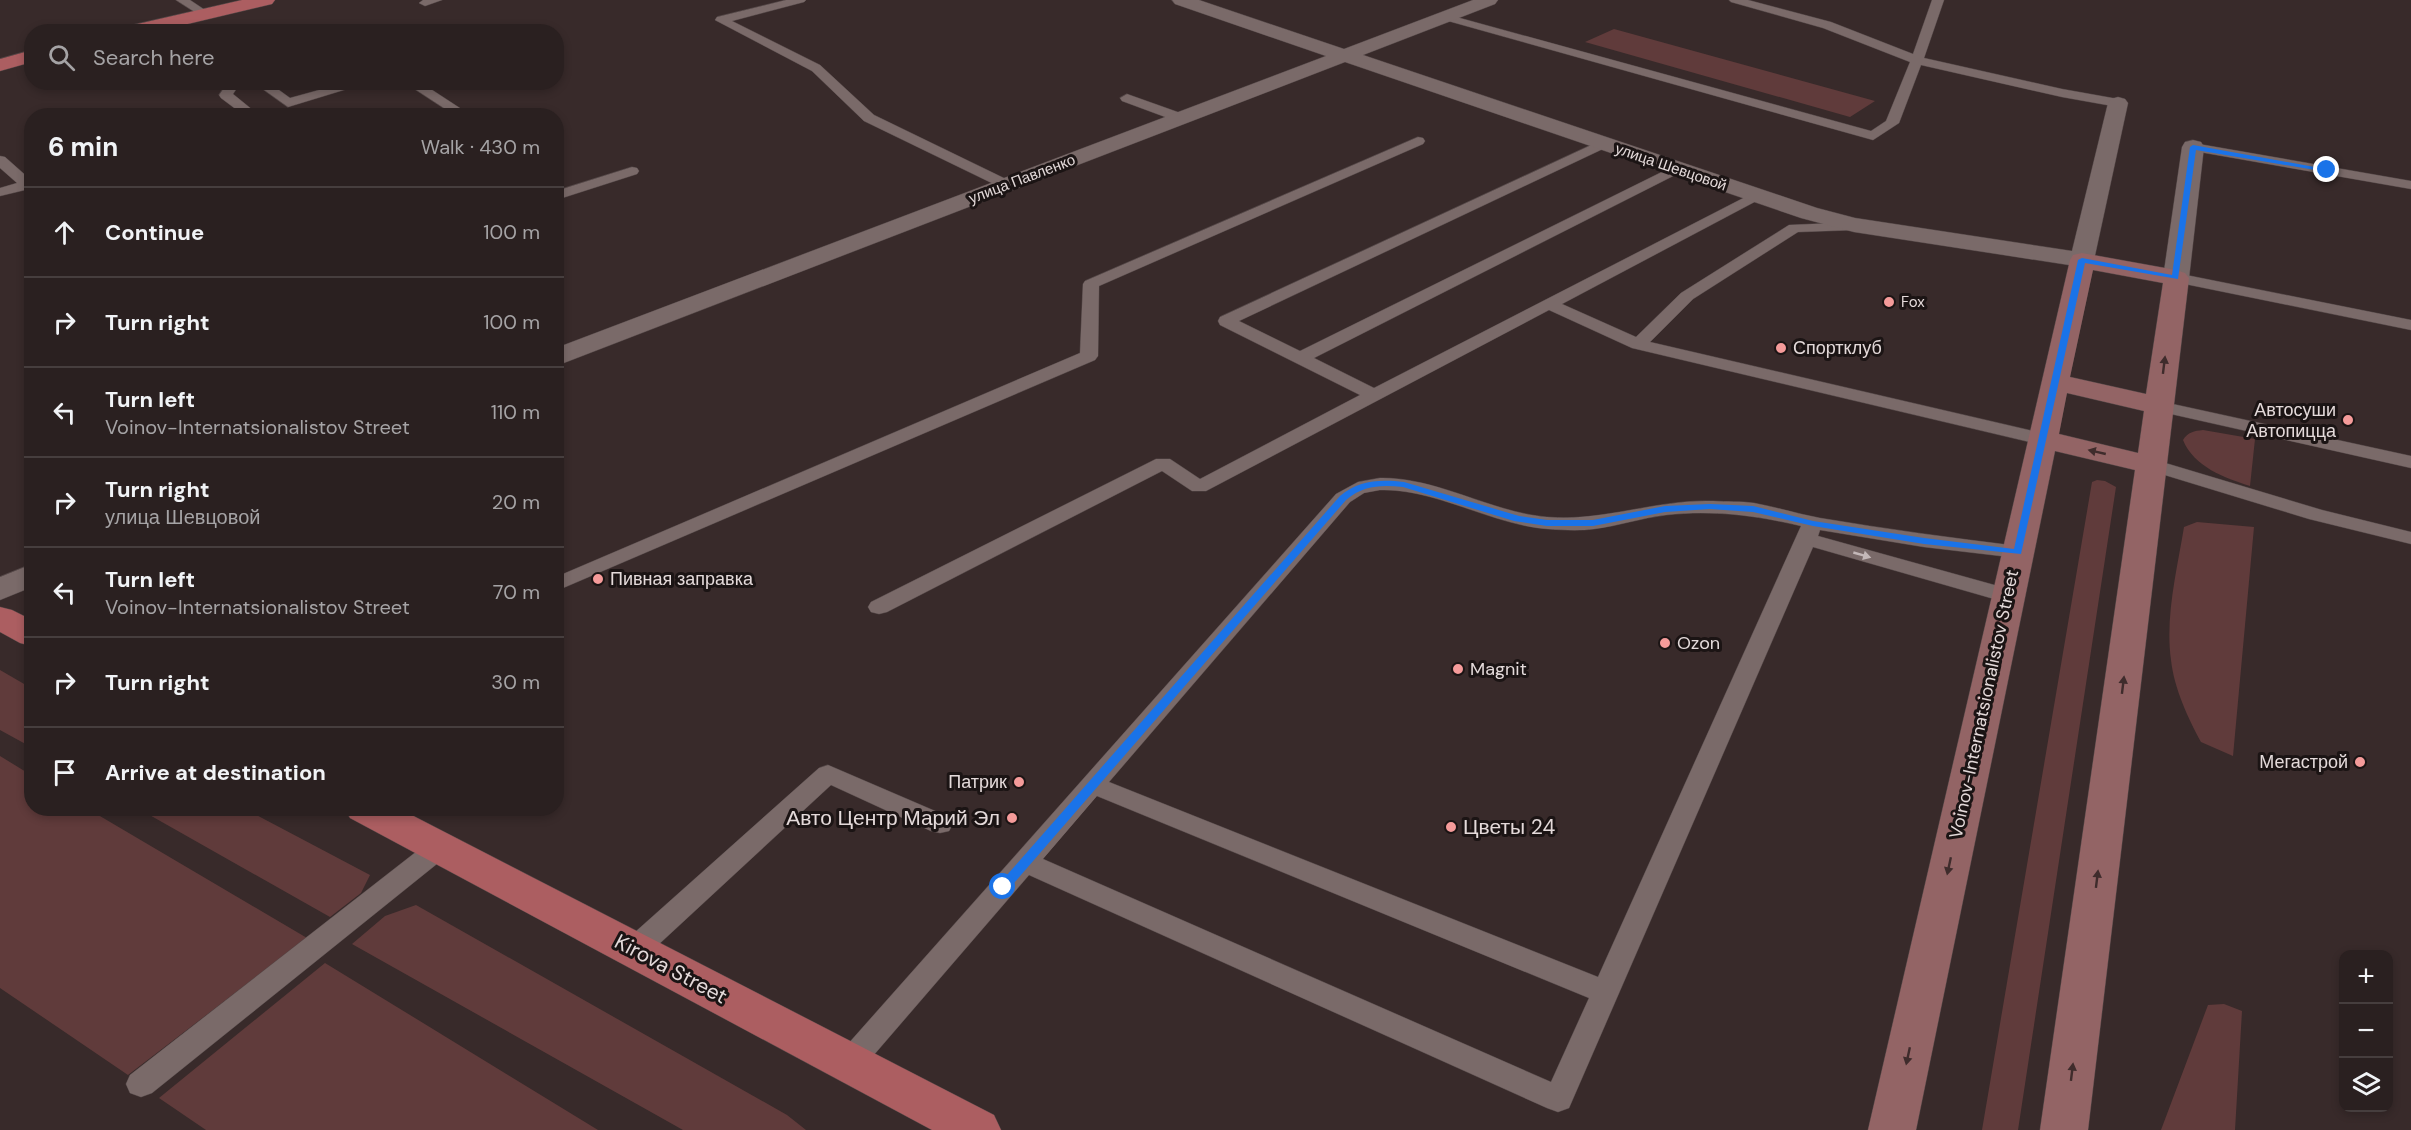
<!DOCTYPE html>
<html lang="en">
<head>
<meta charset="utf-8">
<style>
  :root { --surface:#2a2020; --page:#362d2d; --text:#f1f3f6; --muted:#a5a3a5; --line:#463e3e }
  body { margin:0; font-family:"DM Sans",sans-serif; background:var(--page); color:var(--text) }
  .controls { position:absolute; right:18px; bottom:18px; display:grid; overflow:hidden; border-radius:12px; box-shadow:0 3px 9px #0003 }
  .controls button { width:54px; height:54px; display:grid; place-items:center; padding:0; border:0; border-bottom:2px solid var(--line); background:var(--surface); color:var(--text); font:30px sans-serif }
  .stop { position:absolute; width:18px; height:18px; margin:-14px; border:4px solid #1a73e8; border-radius:50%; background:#fff }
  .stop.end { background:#1a73e8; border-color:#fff; box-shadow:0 2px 6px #0008 }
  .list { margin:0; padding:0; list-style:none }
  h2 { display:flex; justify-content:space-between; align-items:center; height:78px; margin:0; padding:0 24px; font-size:26px }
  h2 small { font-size:20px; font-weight:400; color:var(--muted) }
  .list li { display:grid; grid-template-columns:39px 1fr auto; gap:18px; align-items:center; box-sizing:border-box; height:90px; padding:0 24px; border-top:2px solid var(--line) }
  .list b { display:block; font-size:22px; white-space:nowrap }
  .list p { margin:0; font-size:20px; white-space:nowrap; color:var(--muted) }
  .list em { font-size:20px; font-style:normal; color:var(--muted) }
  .icon { flex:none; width:33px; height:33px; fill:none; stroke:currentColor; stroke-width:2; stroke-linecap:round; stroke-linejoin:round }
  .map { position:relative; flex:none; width:2411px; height:1130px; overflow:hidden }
  .search { position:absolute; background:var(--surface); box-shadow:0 3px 9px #0003; left:24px; top:24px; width:540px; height:66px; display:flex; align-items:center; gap:15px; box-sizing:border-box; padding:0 21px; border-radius:24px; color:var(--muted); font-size:22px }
  .panel { position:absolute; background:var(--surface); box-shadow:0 3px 9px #0003; left:24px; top:108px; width:540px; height:708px; border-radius:24px }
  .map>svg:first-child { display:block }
  .green { fill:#603b3b }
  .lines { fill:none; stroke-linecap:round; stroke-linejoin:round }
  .lane-casing { stroke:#524646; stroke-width:1 }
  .street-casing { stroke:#524646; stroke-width:1 }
  .secondary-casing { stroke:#524646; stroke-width:1 }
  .primary-casing { stroke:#524646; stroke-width:1 }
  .lane { fill:#7a6a69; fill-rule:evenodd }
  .street { fill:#7a6a69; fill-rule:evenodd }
  .secondary { fill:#936465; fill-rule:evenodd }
  .primary { fill:#ac5e61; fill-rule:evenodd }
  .oneway { fill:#3f2c2c }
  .oneway2 { fill:#c4b8b8 }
  .route { fill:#1a73e8 }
  .poi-dot { fill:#f59b9a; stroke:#1b1414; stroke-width:2 }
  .labels { text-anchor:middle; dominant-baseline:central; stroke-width:6; stroke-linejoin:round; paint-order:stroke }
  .far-street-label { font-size:15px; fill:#e4dada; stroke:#1b1414 }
  .far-poi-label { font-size:15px; fill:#e4dada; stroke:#1b1414; text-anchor:start }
  .poi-label { font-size:18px; fill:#e4dada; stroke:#1b1414; text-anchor:start }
  .street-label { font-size:18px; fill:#e4dada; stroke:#1b1414 }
  .near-poi-label { font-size:21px; fill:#e4dada; stroke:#1b1414; text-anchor:end }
  .near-street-label { font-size:21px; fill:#e4dada; stroke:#1b1414 }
</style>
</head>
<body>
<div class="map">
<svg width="2411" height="1130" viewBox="0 0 2411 1130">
  <rect width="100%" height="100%" fill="#382a2a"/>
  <!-- green -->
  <path class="green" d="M1614,29L1875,101L1850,117L1585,42Z
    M2203,430L2255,439L2250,486C2225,478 2194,467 2183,440C2188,432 2194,431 2203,430Z
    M2097,480L2105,481L2116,487L2018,1130H1982L2092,482Z
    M2197,522L2254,527L2233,756L2201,742C2188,718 2174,688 2171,660C2165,617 2177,570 2184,527Z
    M0,670L31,688V747L0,730Z
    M0,756L31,775L32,808L88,809L307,938L128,1075L0,988Z
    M139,809H245L370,875L361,893L330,917Z
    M416,905L787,1115L806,1130H683L352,944L385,916Z
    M325,963L598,1130H206L159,1098Z
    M2224,1004L2242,1011L2235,1130H2161L2208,1005Z"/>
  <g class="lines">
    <defs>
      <path id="lane" d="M176,0H190L211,14L209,16H201Z
        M442,0L425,6L419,3L423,0Z
        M786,0H806L804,2L732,21L820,65L874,115L1012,182L1014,185L1012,188H1002L864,121L812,71L715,20L717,17Z
        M1729,0H1748L1831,22L1913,54L1932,0H1944L1924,58L2062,89L2118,99L2125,103L2118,107L2062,97L1921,65L1899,123L1873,140L1441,19L1439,17L1441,15H1449L1871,131L1886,121L1910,62L1823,28L1731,2Z
        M175,17L195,32H181L169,21Z
        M228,82H241L233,94L260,116H245L221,98L219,95Z
        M253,82H268L290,98L348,82H370L288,107Z
        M404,82H420L472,116H456Z
        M1127,94L1186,115L1188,118L1181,122L1176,121L1122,101L1120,98Z
        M1418,137L1423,138L1425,141L1423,144L1099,286L1098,356L1095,360L556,591V577L1080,353L1083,284L1085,281Z
        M1602,140L1607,141L1609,144L1607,147L1239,321L1300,351L1676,165L1681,166L1683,169L1681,172L1314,358L1374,388L1757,191L1764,195L1762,198L1562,304L1636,337L1681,293L1789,225L1859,222L1862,225L1854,230L1798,232L1693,299L1650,342L2042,433L2049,435L2051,439L2049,443L2042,445L1632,348L1549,310L1206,491H1192L1162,471L887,612L879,614L871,612L868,607L871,602L1156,459H1170L1200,479L1360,395L1220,325L1218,321L1220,317Z
        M2193,143L2411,181V189L2188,150L2186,147L2188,144Z
        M0,156L5,157L32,181V193L25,190L0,196V188L17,183L0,168Z
        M632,167L637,168L639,171L637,174L556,200V191Z
        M2176,273L2411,320V330L2170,281L2168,278L2170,275Z
        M2159,401L2411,456V468L2153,410L2150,406L2153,402Z
        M2152,459L2322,510L2411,532V544L2309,519L2145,469L2142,465L2145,461Z
        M1380,478C1437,477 1490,512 1547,517C1603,522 1657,499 1713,501C1727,502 1741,501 1754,503C1776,507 1798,514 1820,518C1886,529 1952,538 2018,546L2025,548L2028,552L2025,556L2018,558L1924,547L1820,530L1818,536L2016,591L2019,596L2016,601L2008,603L1813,547L1569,1108L1558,1112L1547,1108L1029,875L860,1071L850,1074L840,1071L835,1062L840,1053L1336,494L1358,482ZM1380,490C1435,488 1492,525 1548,529C1563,530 1579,531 1594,529C1618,526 1641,518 1666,515C1714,510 1754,515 1801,526L1598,977L1109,782L1350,502L1364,493ZM1097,796L1589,998L1551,1082L1043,859Z
        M828,765L949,817L953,824L949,831L940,833L931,831L831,785L644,958L634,961L624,958L620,950L624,942L819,768Z
        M439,838L448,841L452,848L448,855L152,1093L141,1097L130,1093L126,1084L130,1075L430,841Z"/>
      <path id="street" d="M1172,0H1199L1344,49L1473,0H1498L1495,4L1363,55L1817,208L1855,218L2072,251L2108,103L2111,99L2118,97L2125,99L2128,103L2094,260L2091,265L2082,267L1854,232L1801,218L1345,62L556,366V348L1326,56L1175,4Z
        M2193,140L2201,142L2204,147L2189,278L2185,283L2176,286L2167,283L2163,278L2182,147L2185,142Z
        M32,564V587L0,600V577Z"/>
      <path id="secondary" d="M2082,253L2176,270L2185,273L2189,278L2088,1130H2040L2135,470L2055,451L1916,1130H1868L2070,260L2073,255ZM2093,270L2163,283L2146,394L2070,377ZM2067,393L2144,411L2138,453L2059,434Z"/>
      <path id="primary" d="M242,0H275L272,4L154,32H118L120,28Z
        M32,50V62L0,71V59Z
        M0,607L12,610L32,620V646L20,643L0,632Z
        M345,808H398L994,1115L1001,1130H932L350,818Z"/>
    </defs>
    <!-- lane casing -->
    <use href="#lane" class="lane-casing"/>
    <!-- street casing -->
    <use href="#street" class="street-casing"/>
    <!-- secondary casing -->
    <use href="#secondary" class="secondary-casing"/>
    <!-- primary casing -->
    <use href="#primary" class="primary-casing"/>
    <!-- lane -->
    <use href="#lane" class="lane"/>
    <!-- street -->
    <use href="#street" class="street"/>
    <!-- secondary -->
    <use href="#secondary" class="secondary"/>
    <!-- primary -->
    <use href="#primary" class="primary"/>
  </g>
  <!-- one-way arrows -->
  <defs><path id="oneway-solid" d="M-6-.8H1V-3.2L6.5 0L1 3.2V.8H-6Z" transform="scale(1.5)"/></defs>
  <g class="oneway">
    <use href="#oneway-solid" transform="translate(2164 365) rotate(-83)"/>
    <use href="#oneway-solid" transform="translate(2097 452) rotate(-167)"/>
    <use href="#oneway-solid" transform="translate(2123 685) rotate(-83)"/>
    <use href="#oneway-solid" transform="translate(1949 866) rotate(102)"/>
    <use href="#oneway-solid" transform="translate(2097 879) rotate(-83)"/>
    <use href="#oneway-solid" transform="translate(1908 1056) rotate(102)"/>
    <use href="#oneway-solid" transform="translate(2072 1072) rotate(-83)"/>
  </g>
  <use class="oneway2" href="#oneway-solid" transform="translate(1862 555) rotate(16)"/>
  <!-- route -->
  <path class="route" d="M2193,145L2331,170L2327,172L2196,150L2178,279L2085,263L2021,554L1924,544L1813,526L1753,512L1710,509L1665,512L1593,526H1547L1514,521L1403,487C1381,485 1364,485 1346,500L1008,890H999V884L1340,496C1359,480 1380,479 1404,482L1519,516L1547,520H1593L1665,506L1710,504L1753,506L1813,521L1924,538L2014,549L2078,260L2082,258L2172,275L2190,147Z"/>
  <!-- markers -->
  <g class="poi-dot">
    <circle cx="1889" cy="302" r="6"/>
    <circle cx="1781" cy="348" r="6"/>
    <circle cx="2348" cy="420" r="6"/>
    <circle cx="598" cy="579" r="6"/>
    <circle cx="1665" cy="643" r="6"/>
    <circle cx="1458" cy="669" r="6"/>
    <circle cx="2360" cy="762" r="6"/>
    <circle cx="1019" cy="782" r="6"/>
    <circle cx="1012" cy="818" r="6"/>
    <circle cx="1451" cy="827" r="6"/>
  </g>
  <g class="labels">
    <!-- far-street labels -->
    <g class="far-street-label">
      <text transform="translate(1671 167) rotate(19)">улица Шевцовой</text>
      <text transform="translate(1022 179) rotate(-21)">улица Павленко</text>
    </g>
    <!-- far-poi labels -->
    <g class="far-poi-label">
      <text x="1901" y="302">Fox</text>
    </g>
    <!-- poi labels -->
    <g class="poi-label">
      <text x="1793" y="348">Спортклуб</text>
      <text x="2336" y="410" text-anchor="end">Автосуши<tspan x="2336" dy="21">Автопицца</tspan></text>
      <text x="610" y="579">Пивная заправка</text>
      <text x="1677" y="643">Ozon</text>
      <text x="1470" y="669">Magnit</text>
      <text x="2348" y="762" text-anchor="end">Мегастрой</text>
      <text x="1007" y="782" text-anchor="end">Патрик</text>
    </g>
    <!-- street labels -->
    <g class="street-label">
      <text transform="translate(1984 704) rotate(-78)">Voinov-Internatsionalistov Street</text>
    </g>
    <!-- near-poi labels -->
    <g class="near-poi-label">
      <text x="1000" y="818">Авто Центр Марий Эл</text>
      <text x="1463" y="827" text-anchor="start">Цветы 24</text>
    </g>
    <!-- near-street labels -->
    <g class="near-street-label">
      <text transform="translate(671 969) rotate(28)">Kirova Street</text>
    </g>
  </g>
</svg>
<div class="controls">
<button>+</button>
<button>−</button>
<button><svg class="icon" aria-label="layers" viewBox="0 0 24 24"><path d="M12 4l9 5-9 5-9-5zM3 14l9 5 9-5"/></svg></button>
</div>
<div class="stop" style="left:1003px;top:887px"></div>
<div class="stop end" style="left:2327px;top:170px"></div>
<div class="search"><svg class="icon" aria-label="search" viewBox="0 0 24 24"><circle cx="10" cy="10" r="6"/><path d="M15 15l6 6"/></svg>Search here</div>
<section class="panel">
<h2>6 min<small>Walk · 430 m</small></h2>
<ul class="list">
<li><svg class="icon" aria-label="ahead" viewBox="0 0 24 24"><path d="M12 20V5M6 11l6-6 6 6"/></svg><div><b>Continue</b></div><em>100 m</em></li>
<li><svg class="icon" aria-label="right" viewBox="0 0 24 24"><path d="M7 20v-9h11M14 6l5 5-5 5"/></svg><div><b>Turn right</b></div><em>100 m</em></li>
<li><svg class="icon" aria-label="left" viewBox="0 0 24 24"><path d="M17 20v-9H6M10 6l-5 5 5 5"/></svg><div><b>Turn left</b><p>Voinov-Internatsionalistov Street</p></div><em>110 m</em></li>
<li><svg class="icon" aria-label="right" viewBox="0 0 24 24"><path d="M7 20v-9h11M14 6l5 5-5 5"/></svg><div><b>Turn right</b><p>улица Шевцовой</p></div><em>20 m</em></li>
<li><svg class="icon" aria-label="left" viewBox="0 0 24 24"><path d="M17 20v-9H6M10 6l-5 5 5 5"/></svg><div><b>Turn left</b><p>Voinov-Internatsionalistov Street</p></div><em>70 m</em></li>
<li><svg class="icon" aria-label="right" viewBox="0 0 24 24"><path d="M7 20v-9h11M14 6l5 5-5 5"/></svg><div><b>Turn right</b></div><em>30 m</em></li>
<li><svg class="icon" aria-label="arrive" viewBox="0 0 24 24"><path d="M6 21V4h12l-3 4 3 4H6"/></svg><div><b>Arrive at destination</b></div></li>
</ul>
</section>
</div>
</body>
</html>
